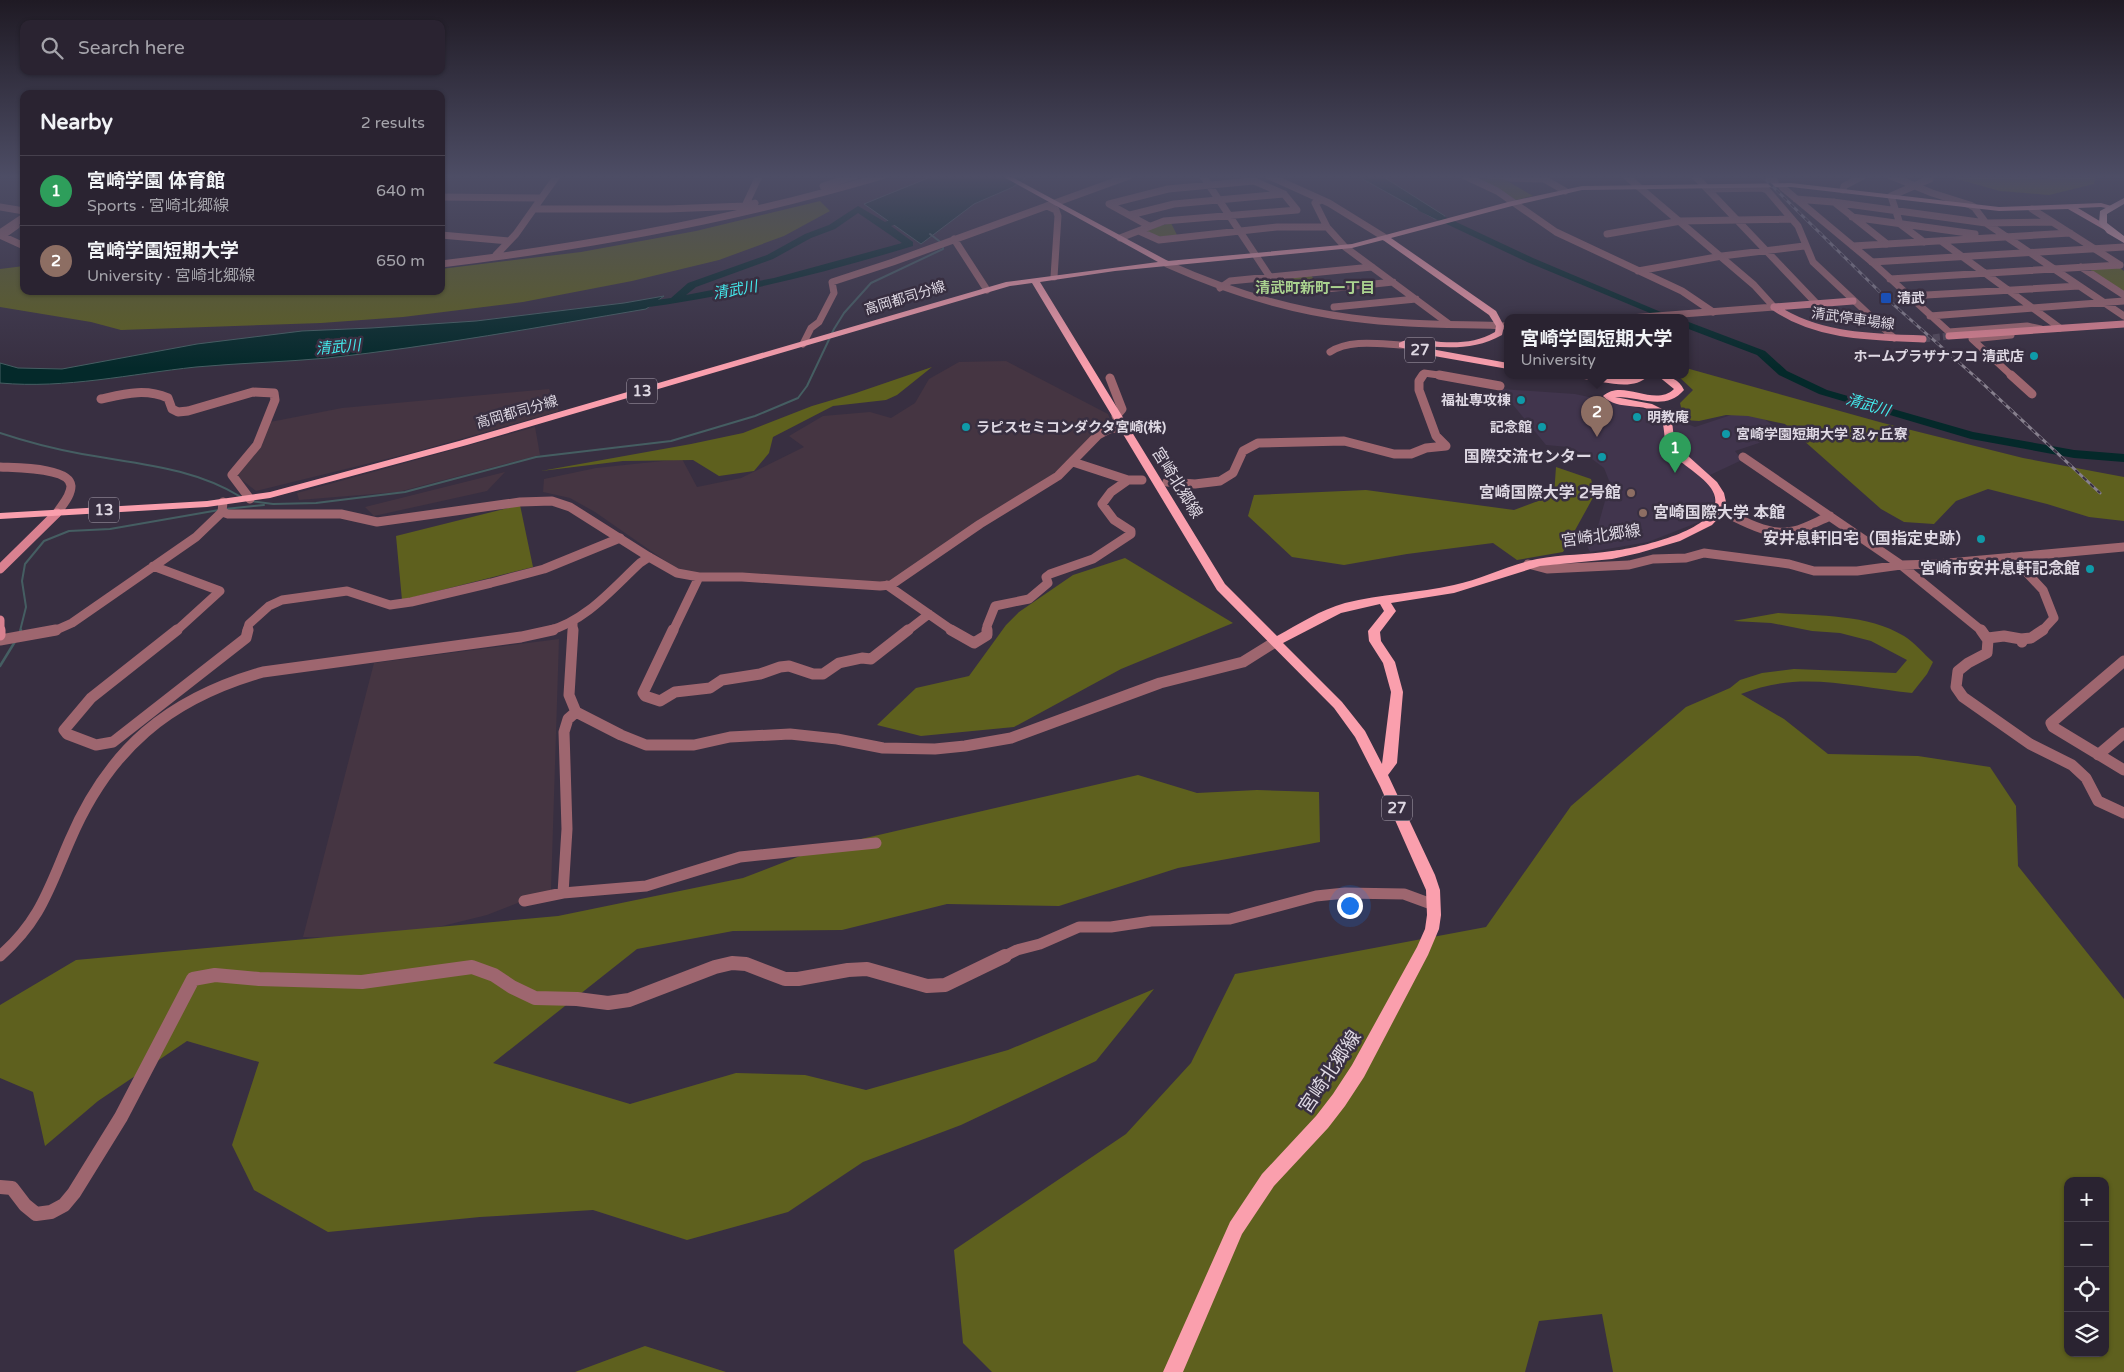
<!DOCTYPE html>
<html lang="en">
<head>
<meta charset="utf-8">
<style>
  :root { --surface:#2a2331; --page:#322b39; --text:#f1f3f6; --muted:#a5a4ab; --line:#46404d; --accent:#db2777 }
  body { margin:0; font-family:"Varela Round","Noto Sans JP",sans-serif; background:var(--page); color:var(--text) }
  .controls { position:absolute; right:15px; bottom:15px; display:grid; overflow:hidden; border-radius:10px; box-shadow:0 1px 4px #0004 }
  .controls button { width:45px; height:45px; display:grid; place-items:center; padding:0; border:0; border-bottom:1px solid var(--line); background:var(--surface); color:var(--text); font:25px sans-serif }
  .you { position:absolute; left:1349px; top:905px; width:18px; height:18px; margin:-12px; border:4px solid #fff; border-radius:50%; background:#1a73e8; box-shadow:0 0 0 8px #1a73e833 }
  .badge { display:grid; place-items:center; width:32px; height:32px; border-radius:50%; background:var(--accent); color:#fff; font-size:16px; font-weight:700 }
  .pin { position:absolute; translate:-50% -41px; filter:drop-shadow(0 1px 2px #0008) }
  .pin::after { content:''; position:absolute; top:26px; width:18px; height:15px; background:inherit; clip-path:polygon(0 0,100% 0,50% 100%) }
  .popup { position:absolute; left:1504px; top:314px; width:185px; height:65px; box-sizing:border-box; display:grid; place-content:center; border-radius:10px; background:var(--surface); filter:drop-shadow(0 1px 4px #0005); font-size:16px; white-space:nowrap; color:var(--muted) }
  .popup b { font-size:19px; color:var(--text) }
  .popup::after { content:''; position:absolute; left:50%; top:100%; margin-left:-10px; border:10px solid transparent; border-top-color:var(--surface) }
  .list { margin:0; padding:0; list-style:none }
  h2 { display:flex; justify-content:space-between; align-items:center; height:65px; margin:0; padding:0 20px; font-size:21px }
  h2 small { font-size:16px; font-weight:400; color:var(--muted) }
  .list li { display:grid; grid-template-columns:32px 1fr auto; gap:15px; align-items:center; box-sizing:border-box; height:70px; padding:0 20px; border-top:1px solid var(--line) }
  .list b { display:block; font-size:19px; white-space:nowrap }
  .list p { margin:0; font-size:16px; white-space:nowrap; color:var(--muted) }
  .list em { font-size:16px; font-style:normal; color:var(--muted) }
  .icon { flex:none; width:28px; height:28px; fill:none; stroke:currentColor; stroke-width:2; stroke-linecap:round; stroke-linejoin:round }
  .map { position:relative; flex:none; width:2124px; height:1372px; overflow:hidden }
  .search { position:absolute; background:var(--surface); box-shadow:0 1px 4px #0004; left:20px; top:20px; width:425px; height:55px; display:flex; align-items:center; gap:12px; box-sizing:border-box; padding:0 18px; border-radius:10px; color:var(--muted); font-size:19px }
  .panel { position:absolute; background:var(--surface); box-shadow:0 1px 4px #0004; left:20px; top:90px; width:425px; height:205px; border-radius:10px }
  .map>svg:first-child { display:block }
  .industrial { fill:#453542 }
  .built { fill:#41354d }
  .green { fill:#5e601e; fill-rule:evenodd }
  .water { fill:#04292a; stroke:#455e62 }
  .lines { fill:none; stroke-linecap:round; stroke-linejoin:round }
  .stream-far1 { stroke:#455e62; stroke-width:2 }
  .stream { stroke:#455e62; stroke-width:2.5 }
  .river { fill:#04292a; fill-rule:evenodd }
  .secondary-tunnel { stroke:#514859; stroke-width:7; stroke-dasharray:7 3; stroke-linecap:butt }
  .minor-far3 { stroke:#9e666f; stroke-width:7 }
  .minor-far2 { stroke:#9e666f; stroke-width:9 }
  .minor-far1 { stroke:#9e666f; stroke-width:11 }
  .minor { stroke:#9e666f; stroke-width:14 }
  .tertiary-far2 { stroke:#9e666f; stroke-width:7 }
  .tertiary-far1 { stroke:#9e666f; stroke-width:9 }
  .tertiary { stroke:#9e666f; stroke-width:11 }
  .secondary-far2 { stroke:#d98190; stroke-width:7 }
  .secondary-far1 { stroke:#d98190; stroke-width:9 }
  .secondary { stroke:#d98190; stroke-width:11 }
  .primary { fill:#fa9fad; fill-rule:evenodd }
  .trunk { fill:#fcb3be; fill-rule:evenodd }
  .rail-casing { stroke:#867f8d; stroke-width:3 }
  .rail { stroke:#382f41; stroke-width:2; stroke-dasharray:5; stroke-linecap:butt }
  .transit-dot { fill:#1a4fb4; stroke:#382f41; stroke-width:2 }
  .culture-dot { fill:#0f9aa8; stroke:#382f41; stroke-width:2 }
  .education-dot { fill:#8d6e63; stroke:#382f41; stroke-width:2 }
  .labels { text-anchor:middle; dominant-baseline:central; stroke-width:5; stroke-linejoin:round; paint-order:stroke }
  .far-street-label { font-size:14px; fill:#ded8e3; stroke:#382f41 }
  .far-poi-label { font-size:14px; font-weight:bold; fill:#ded8e3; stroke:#382f41; text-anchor:start }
  .far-neighbourhood-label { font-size:15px; font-weight:bold; fill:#aad28f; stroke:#382f41 }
  .far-water-label { font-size:15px; font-style:italic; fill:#44e9ec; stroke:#382f41 }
  .shield { fill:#382f41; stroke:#aca5b2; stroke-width:1 }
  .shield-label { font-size:15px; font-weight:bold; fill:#ded8e3 }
  .poi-label { font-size:16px; font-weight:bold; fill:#ded8e3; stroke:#382f41; text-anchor:end }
  .street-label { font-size:16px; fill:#ded8e3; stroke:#382f41 }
  .near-street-label { font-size:19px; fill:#ded8e3; stroke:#382f41 }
</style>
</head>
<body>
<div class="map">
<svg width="2124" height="1372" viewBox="0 0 2124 1372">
  <rect width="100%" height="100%" fill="#382f41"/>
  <!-- industrial -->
  <path class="industrial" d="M1006,361L1108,414L1110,419L1052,476L886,586L684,574L595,512L570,498L543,492L544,479L596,468L682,459L697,487L741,478L804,447L789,436L823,416L870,412L891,418L915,403L929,379L959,362Z
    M549,389L559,411L411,453L256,491L237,476L270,422L342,408Z
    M535,427L540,455L398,492L299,500L297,493Z
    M505,472L487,491L374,516L365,507Z
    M559,639L551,890L487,915L390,939L303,937L374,663Z"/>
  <!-- built -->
  <path class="built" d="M1500,389L1575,394L1657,412L1695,427L1749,409L1786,434L1735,451L1742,460L1710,475L1715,501L1704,520L1648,542L1590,552L1582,535L1598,526L1610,483L1604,468L1588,456L1568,447L1546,445Z"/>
  <!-- green -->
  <path class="green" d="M1499,176L1533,196L1516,200L1481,180Z
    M1946,176H1997L2046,179L2058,176H2096L2094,184L2049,195L2000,191Z
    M820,201L830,211L784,236L719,260L632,281L523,302L403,317L321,323L121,330L91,322L0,307V269L24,266V291H441V269L581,252L696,231Z
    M1171,223L1177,235L1158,237L1144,230Z
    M2118,267L2124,271V293L2089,269Z
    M1310,274L1320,287L1307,288L1275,281L1273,277Z
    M932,367L897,395L886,400L833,406L773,437L769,453L754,471L719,476L693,460L623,461L541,471L691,444L743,433L812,406L856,393Z
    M1686,368L1883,423L2023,458L2124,477V521L2089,517L2047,504L1988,489L1956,501L1934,524L1904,522L1881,509L1785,424L1748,416L1726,415L1699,421L1684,420L1680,403L1693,390L1678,376H1686Z
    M1556,467L1591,479L1595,494L1563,552L1517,560L1493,543L1407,554L1344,565L1292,557L1248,516L1254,495L1366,490L1514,510L1554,495Z
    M520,505L533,567L402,600L396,536Z
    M1125,558L1233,623L1121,669L1014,727L921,736L877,725L916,688L969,676L1006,625L1019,612L1073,575Z
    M1778,613C1819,616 1868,614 1904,636C1914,642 1924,654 1933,662L1927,674L1912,693C1852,687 1800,670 1741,694L1784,719L1828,754L1918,756L1990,767L2016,806L2018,866L2124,999V1372H1613L1602,1314L1539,1321L1525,1372H992L963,1343L954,1250L1126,1134L1191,1063L1235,974L1486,927L1571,806L1686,707L1730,688L1740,680L1762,673L1794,669L1896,673L1907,660L1871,641L1840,633L1812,631L1771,623L1733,621ZM2068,1181H2105V1353H2068Z
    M1138,775L1197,793L1257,790L1319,792L1320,842L1178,868L1059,906L947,904L842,930L733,931L637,949L493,1063L630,1104L736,1073L805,1075L866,1090L1008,1050L1154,989L1096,1061L961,1125L863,1162L788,1212L687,1240L593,1210L480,1217L328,1232L254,1190L232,1145L259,1062L187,1041L98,1101L45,1146L33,1092L0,1078V1005L76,960L558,916L743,878L818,849Z
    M645,1346L726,1372H575Z"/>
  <!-- water -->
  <path class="water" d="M933,176H1028L1013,187L974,204L921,244L864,204Z
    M1357,176H1382L1445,216L1435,219Z
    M664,296L646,309C540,327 435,346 328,358C284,362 240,363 196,367C130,374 66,389 0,383V363L18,368L62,369L197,344L302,331L371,328L476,321L624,303Z"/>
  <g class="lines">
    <!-- stream-far1 -->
    <path class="stream-far1" d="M0,433C27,442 54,449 82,454C137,464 192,467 241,497
      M251,501L273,504L316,503L405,492L536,457L671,441L755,416L798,398L807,386L834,329L844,313L871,283L943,249V244L930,234
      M225,509L264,505
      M20,631L26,607L22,581L25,564L44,541L69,531L110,529L219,510"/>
    <!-- stream -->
    <path class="stream" d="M20,633L21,630
      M0,666L16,640"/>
    <!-- river -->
    <path class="river" d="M858,206L885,222L907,213H913V217L891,226L913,242V246C821,274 729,297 634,309L629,306L634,303L671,298L688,283L767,255L805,234L829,225ZM858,213L902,243L774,278L686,295L696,287L773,259L811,238L835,229Z
      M1422,206L1533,258L1675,318H1662L1527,262L1419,211L1417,209Z
      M1686,321L1765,351L1787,371L1827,390L1973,432L2074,450L2124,454V462L2074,458L1971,439L1819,394L1779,375L1757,355L1686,328Z"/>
    <!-- secondary-tunnel -->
    <path class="secondary-tunnel" d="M1923,339L1949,336"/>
    <!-- minor-far3 -->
    <path class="minor-far3" d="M1203,176L1274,283L1307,291L1393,282
      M1269,176L1329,203L1384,237
      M1465,176L1497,191L1556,232L1682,291L1713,312
      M1504,176L1510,178L1544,179L1565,191
      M1695,176L1817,304
      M1769,176L1775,182
      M1891,176L1932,193L1970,205L1974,207L1986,223L2124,316
      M1924,176L1930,179L1891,196L1900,224L1924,242
      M823,186L855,176
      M1782,187L1872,262L1949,332L2027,326L2041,329
      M1708,189L1762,188L1767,190L1798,226L1813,262L1894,338
      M1843,190L1844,186L1863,176
      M441,197L541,198
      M1796,199L1833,202L1986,223L2052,222
      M1321,200L1315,203L1327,227L1345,247L1449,324
      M1834,202L1887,244
      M745,206L759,176
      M1047,206L1056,210L1058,216L1054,277
      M0,207L24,211
      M534,209H667L745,206L755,203
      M2032,209L2120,265
      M1130,215L1174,204L1284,194
      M1852,217L1975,234
      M16,226L2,236L24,246
      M1139,231L1159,240L1277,227H1327
      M1607,234L1681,221L1791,219
      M441,235L509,241
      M1120,238L1164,221L1297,210L1284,194L1254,181L1168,189L1109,204L1149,226
      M954,239L987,290
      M1941,241L2060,328
      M1853,246L2070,233
      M496,255L516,234L557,176
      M441,264C591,246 737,219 882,176
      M2081,267L2124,295
      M1638,271L1722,256L1804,246
      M1890,279L2120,265
      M1220,288L1230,281L1372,267
      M1909,296L2079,286
      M1334,307L1416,299
      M1930,316L2124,301
      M2011,335L1972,339L2012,376
      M803,344L811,328L819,322L834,293L832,282L893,262L1129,176
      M1330,352C1350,339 1379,344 1402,345
      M1422,376L1424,373L1446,376"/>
    <!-- minor-far2 -->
    <path class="minor-far2" d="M1423,375L1419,381V390L1436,436L1446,446
      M1439,375L1500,386
      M2011,375L2032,394
      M1110,378L1122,409L1116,416
      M101,399C124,394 145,388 168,398L172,409L178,412L188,411L253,392L274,393L275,400L257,445L232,475L250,499
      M1743,457L1901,565L1982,631
      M1073,462L1128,480H1142
      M1167,482L1195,484L1220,481L1233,473L1243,451L1258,443L1344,441L1394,454H1411L1426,448L1446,446
      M1720,510C1742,520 1768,537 1794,531C1806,528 1818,521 1830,516
      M649,557L677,573L699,577H742L880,586L891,585L980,524L1058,476L1098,435L1109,429L1122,427
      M2012,557L2043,590L2054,618L2042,631
      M1528,564L1547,569L1629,565L1653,559L1686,558L1704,553L1789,564L1814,571H1857L1901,565L1937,564L2124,547
      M153,566L220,591L176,631
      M887,585L953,631
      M54,631L72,623L196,537L222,512
      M247,631L249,624L269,606L282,600L347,591L390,605L411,602L491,583L544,569L620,538
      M573,631V623
      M673,631L699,577
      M907,631L929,614
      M987,631V626L995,606L1029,599L1048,583L1046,577L1050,574L1093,559L1131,534V531L1114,520L1102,504L1111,492L1128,480"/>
    <!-- minor-far1 -->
    <path class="minor-far1" d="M177,630L91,698L64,730L67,734L96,745L113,742L246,638L248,630
      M573,630L569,695L576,712L621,735L646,745H694L730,737L790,734L837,739L883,748L935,749L965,746L1011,738L1160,683L1243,662L1275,642
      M673,630L643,693L645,696L660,701L675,692L710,688L722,680L760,674L780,667L789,666L813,674H823L839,663L862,658L871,659L908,630
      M951,630L974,643L987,635V630
      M1981,630L1988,640L1987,653L1968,663L1958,671L1956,687L1963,697L2030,744L2072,765L2086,778L2098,801L2124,813
      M1988,638L2004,636L2021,639L2022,642
      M2021,639L2031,638L2043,630
      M0,640L56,630
      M2124,661L2051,723L2053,727L2124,770
      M2098,755L2124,733
      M563,893L567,829L564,732L568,719L576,712
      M524,901L563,893L646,886L740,857L876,843
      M1003,957L1017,950L1040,944L1079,927H1111L1151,921L1230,919L1316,896L1345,893L1404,894L1434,905"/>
    <!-- minor -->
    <path class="minor" d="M0,1187L12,1188L25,1205L36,1214L51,1212L64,1205L74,1193L121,1117L193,979L215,975L259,979L362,982L472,967L494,975L512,987L535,998L577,999L608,1003L629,1000L715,967L732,963L746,964L785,979H798L848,970L867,969L927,986L945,985L1005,956"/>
    <!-- tertiary-far2 -->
    <path class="tertiary-far2" d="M1626,176L1754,285L1774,307
      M0,233L24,217
      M1872,262L2124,247
      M1167,264C1227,291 1288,310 1352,318C1404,325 1456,324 1508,326
      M1630,318L1774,307"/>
    <!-- tertiary-far1 -->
    <path class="tertiary-far1" d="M0,467C14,468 70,467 71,486C71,496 62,505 57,513
      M223,502L222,512L228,514H341L377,522L520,502L552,501L570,507L649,557L640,563C612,589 586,621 548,631"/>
    <!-- tertiary -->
    <path class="tertiary" d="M0,956C41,920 49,888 70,840C109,749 168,699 263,672L521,637L553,630"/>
    <!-- secondary-far2 -->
    <path class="secondary-far2" d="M1774,307C1817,337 1872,337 1923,339
      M1774,307L1853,301
      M1949,336L2124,324"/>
    <!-- secondary-far1 -->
    <path class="secondary-far1" d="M0,569L57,513
      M0,620V631"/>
    <!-- secondary -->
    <path class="secondary" d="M0,630V635"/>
    <!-- primary -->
    <path class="primary" d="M1002,176H1010L1168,261L1352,244L1508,202L1582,186L1791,183L1999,207L2101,203L2115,207L2111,209L2101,207L2078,208L2113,229V233H2110L2068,209L1999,211L1791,187L1582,190L1512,206L1391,238L1496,311L1504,326L1502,335C1472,352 1442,347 1409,345L1508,363V369L1434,356L1399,347V343C1411,336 1428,341 1441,342C1461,343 1478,342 1495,332L1496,326L1489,315L1383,240L1352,248L1115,271L1040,282L1225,584L1277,636C1299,624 1320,610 1345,603C1381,594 1418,593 1454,585C1482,579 1508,565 1537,559C1562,554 1587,555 1612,551C1637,548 1710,532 1715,504C1719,485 1690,471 1678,459C1659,441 1668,434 1660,415C1645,401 1618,412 1603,396C1623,378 1654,408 1674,389L1658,376C1670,376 1679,379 1684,390C1665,412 1639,396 1615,397L1652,404L1668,412L1672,421L1674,439L1678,447L1717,482L1724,493L1726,502L1723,513L1712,525L1680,541L1639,553L1612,559L1540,566L1454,593L1391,603L1396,611L1380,632L1381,641L1395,662L1403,692L1397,763L1388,775L1435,875L1440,890L1441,915L1439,929L1428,955L1364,1077L1345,1106L1328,1128L1274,1186L1242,1234L1183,1372H1163L1230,1222L1262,1174L1316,1116L1333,1094L1352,1065L1417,947L1425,929L1427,915L1426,890L1380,786L1355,737L1334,708L1217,590L1032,283L1010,286L467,445L270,498L207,507L0,519V513L207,501L270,492L459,441L1006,282L1158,262ZM1380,604L1384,611L1368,631L1369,641L1383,663L1391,692L1382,764L1365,731L1342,702L1283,643L1341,613Z
      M1579,376C1594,375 1609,378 1624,379C1633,379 1639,375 1648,376C1633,392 1603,381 1584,379Z"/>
    <!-- trunk -->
    <path class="trunk" d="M2124,198V204L2107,214V223L2124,236V243L2107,233L2099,223L2100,211Z"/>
    <defs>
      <path id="rail" d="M1762,176L1886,298L1980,381L2100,493"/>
    </defs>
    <!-- rail casing -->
    <use href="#rail" class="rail-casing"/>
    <!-- rail -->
    <use href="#rail" class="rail"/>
  </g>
  <!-- sky -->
  <linearGradient id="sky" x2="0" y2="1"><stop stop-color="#1f1a24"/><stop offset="0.48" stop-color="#4d4d65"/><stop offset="1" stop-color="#4d4d65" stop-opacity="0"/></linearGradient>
  <rect width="2124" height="368" fill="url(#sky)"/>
  <!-- markers -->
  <rect class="transit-dot" x="1880" y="292" width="12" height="12" rx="2.5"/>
  <g class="culture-dot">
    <circle cx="2034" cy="356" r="5"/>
    <circle cx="1521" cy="400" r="5"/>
    <circle cx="1637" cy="417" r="5"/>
    <circle cx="966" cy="427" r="5"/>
    <circle cx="1542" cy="427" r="5"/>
    <circle cx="1726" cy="434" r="5"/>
    <circle cx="1602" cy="457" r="5"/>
    <circle cx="1981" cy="539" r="5"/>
    <circle cx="2090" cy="569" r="5"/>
  </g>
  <g class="education-dot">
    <circle cx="1631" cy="493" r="5"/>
    <circle cx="1643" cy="513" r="5"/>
  </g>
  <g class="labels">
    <!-- far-street labels -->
    <g class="far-street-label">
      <text transform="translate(905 298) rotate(-17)">高岡都司分線</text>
      <text transform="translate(1853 319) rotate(8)">清武停車場線</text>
      <text transform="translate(517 412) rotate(-16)">高岡都司分線</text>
    </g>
    <!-- far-poi labels -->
    <g class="far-poi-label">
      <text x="1897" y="298">清武</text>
      <text x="2024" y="356" text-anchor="end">ホームプラザナフコ 清武店</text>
      <text x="1511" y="400" text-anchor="end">福祉専攻棟</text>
      <text x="1647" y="417">明教庵</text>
      <text x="976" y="427">ラピスセミコンダクタ宮崎(株)</text>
      <text x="1532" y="427" text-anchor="end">記念館</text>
      <text x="1736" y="434">宮崎学園短期大学 忍ヶ丘寮</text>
    </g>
    <!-- far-neighbourhood labels -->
    <g class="far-neighbourhood-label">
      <text x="1315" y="288">清武町新町一丁目</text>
    </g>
    <!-- far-water labels -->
    <g class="far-water-label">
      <text transform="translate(735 290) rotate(-10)">清武川</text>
      <text transform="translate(338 347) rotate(-5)">清武川</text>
      <text transform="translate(1868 405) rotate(16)">清武川</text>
    </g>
    <!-- shield labels -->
    <g class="shield">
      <rect x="1405" y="337.5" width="30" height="25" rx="4"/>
      <rect x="627" y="378.5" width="30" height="25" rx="4"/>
      <rect x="89" y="497.5" width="30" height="25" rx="4"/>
      <rect x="1382" y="795.5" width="30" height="25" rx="4"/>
    </g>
    <g class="shield-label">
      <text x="1420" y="350">27</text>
      <text x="642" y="391">13</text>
      <text x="104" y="510">13</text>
      <text x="1397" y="808">27</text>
    </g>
    <!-- poi labels -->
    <g class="poi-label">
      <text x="1592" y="457">国際交流センター</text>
      <text x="1621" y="493">宮崎国際大学 2号館</text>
      <text x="1653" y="513" text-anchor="start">宮崎国際大学 本館</text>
      <text x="1971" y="539">安井息軒旧宅（国指定史跡）</text>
      <text x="2080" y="569">宮崎市安井息軒記念館</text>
    </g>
    <!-- street labels -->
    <g class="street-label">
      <text transform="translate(1177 483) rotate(58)">宮崎北郷線</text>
      <text transform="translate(1601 536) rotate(-8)">宮崎北郷線</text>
    </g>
    <!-- near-street labels -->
    <g class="near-street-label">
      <text transform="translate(1330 1072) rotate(-56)">宮崎北郷線</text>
    </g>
  </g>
</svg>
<div class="controls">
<button>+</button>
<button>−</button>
<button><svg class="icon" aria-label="locate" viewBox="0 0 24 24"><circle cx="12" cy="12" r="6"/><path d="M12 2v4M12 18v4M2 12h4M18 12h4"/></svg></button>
<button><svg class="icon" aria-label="layers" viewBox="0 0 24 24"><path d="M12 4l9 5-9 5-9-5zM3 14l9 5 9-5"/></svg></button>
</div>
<div class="you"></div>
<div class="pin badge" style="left:1675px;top:473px;background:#2e9e5b">1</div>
<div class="pin badge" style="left:1597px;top:437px;background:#8d6e63">2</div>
<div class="popup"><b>宮崎学園短期大学</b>University</div>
<div class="search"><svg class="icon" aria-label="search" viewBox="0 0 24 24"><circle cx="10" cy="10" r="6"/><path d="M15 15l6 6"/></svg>Search here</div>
<section class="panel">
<h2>Nearby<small>2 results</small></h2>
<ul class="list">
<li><span class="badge" style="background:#2e9e5b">1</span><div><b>宮崎学園 体育館</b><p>Sports · 宮崎北郷線</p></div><em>640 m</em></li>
<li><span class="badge" style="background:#8d6e63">2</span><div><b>宮崎学園短期大学</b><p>University · 宮崎北郷線</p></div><em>650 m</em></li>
</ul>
</section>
</div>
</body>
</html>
